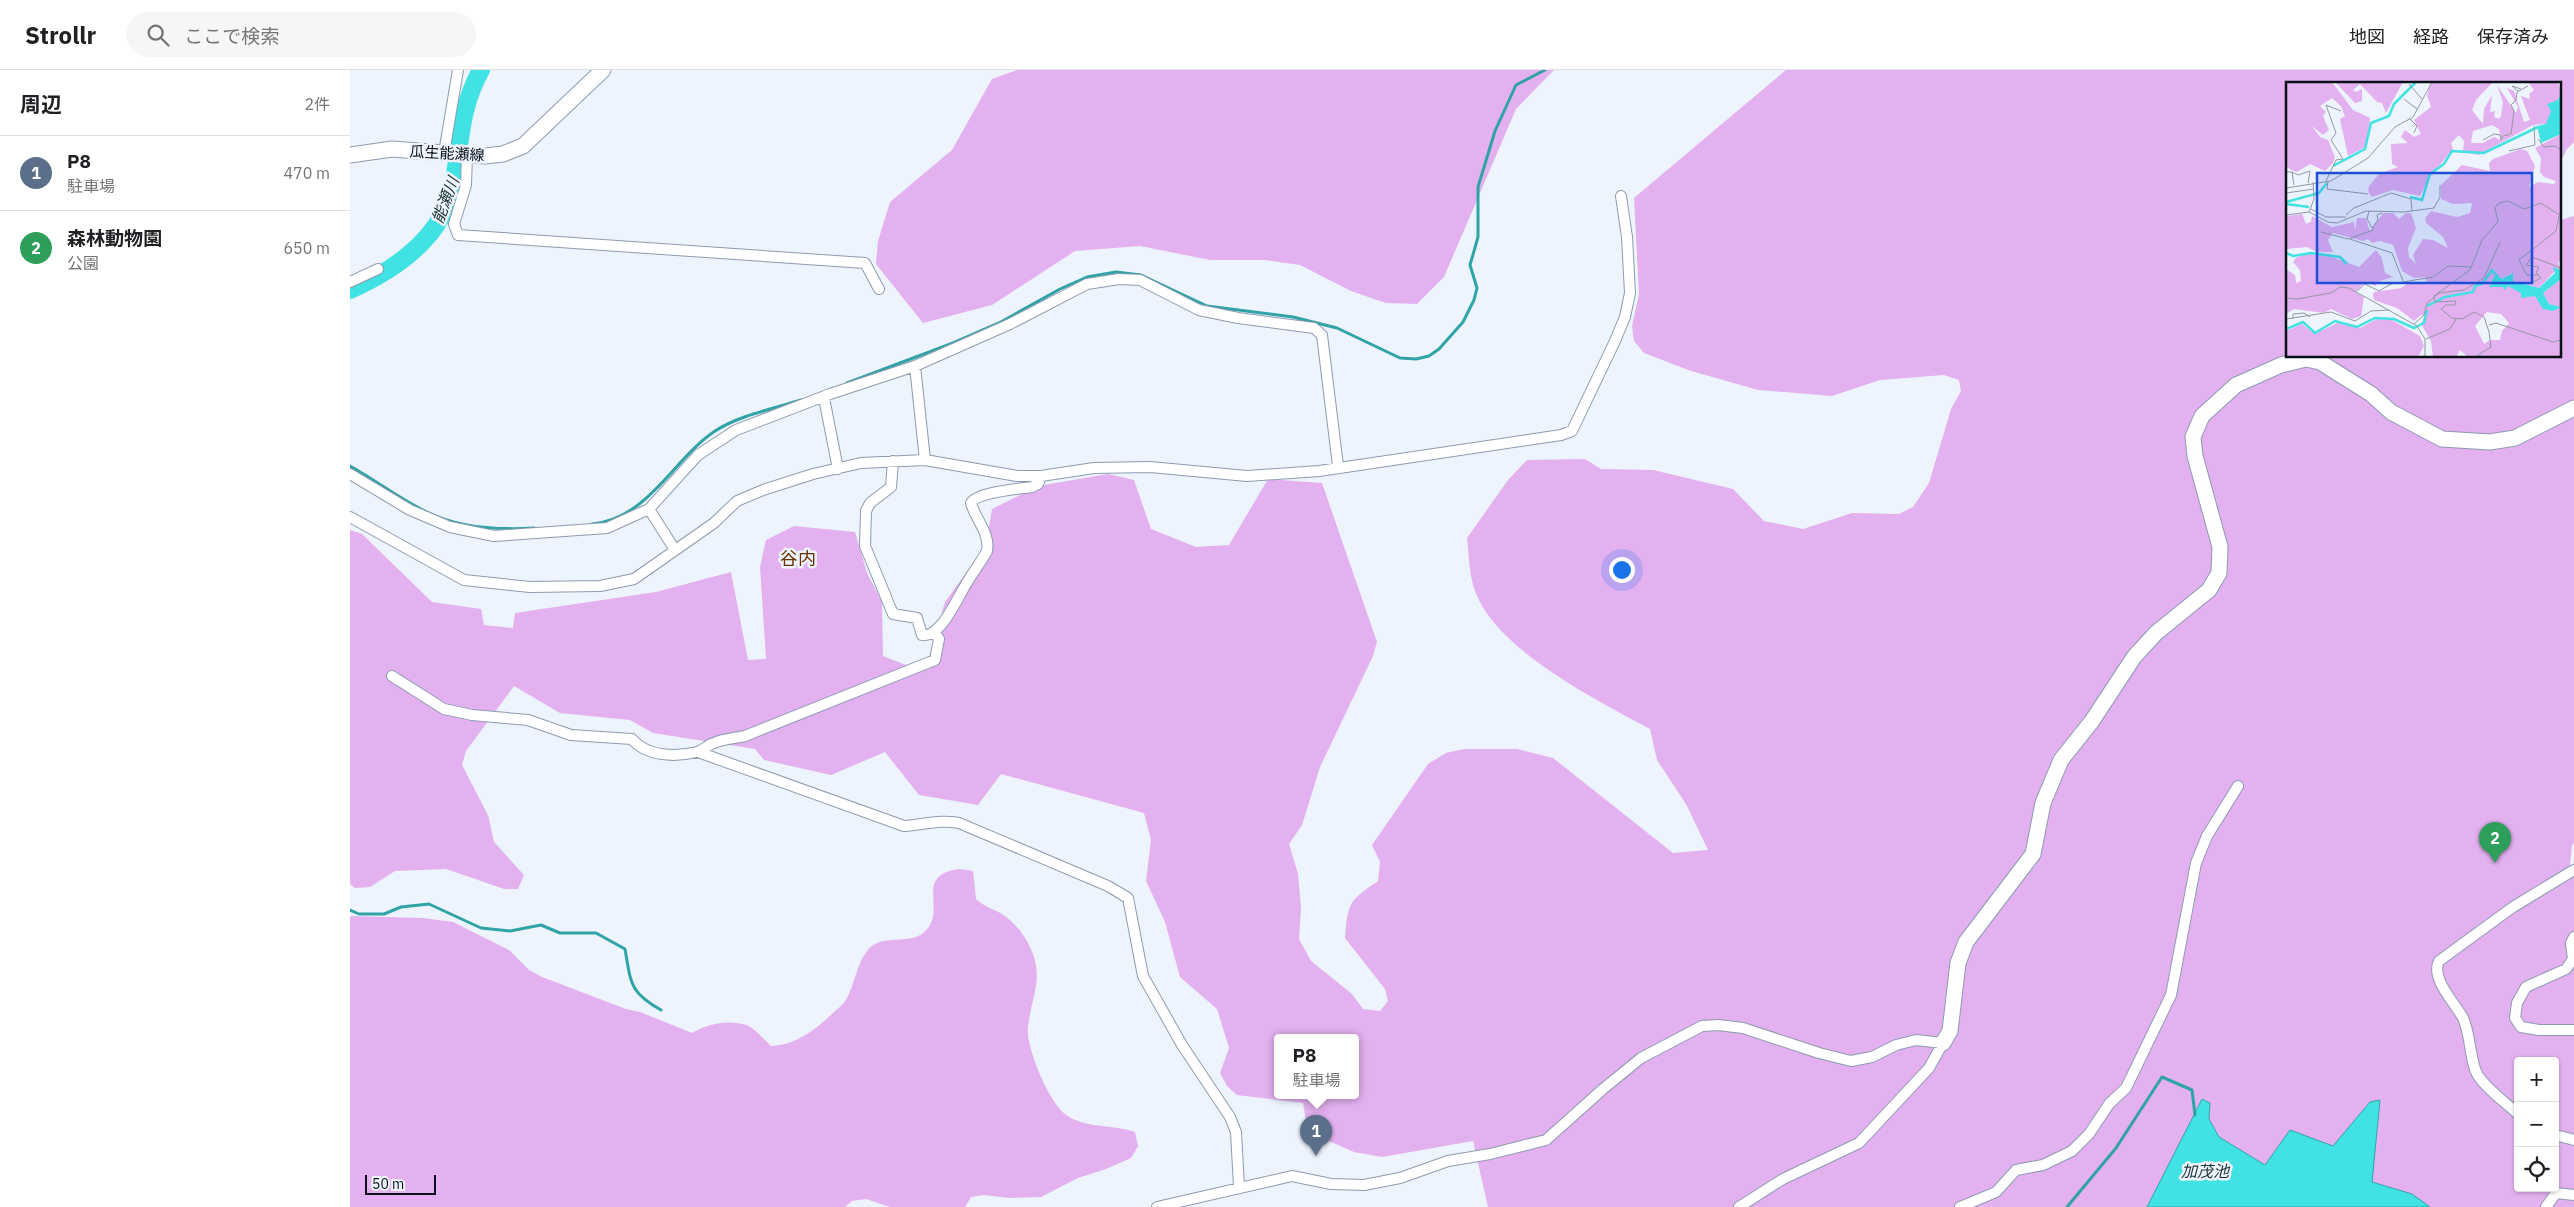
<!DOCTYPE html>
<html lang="ja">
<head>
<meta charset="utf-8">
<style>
  :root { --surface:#fff; --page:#f6f6f6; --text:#202124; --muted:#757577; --line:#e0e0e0; --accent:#d93025 }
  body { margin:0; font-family:"IBM Plex Sans","Noto Sans JP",sans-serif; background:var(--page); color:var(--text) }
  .controls { position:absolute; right:15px; bottom:15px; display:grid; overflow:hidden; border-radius:5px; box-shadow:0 1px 4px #0004 }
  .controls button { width:45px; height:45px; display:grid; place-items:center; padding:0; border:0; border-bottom:1px solid var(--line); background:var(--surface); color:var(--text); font:25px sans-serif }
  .scale { position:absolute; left:15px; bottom:12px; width:71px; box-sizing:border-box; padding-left:5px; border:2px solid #0a1017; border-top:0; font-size:14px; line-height:18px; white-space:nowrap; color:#0a1017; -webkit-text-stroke:4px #eef4fe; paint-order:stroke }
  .you { position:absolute; left:1271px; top:499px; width:18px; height:18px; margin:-12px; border:4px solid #fff; border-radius:50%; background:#1a73e8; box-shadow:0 0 0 8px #1a73e833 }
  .badge { display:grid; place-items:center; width:32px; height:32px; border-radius:50%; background:var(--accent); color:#fff; font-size:16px; font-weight:700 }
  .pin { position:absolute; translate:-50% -41px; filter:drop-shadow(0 1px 2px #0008) }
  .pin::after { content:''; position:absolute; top:26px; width:18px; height:15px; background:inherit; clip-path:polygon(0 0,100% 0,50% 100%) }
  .popup { position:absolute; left:924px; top:964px; width:85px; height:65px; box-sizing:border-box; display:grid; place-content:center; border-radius:5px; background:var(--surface); filter:drop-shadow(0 1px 4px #0005); font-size:16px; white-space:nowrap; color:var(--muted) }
  .popup b { font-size:19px; color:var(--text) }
  .popup::after { content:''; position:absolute; left:50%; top:100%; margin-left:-10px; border:10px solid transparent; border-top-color:var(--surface) }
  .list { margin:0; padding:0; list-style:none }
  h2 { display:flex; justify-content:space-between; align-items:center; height:65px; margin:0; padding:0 20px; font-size:21px }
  h2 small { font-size:16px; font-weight:400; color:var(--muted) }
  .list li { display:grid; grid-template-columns:32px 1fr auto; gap:15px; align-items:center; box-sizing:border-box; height:75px; padding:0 20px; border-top:1px solid var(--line) }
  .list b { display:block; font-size:19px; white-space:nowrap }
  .list p { margin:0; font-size:16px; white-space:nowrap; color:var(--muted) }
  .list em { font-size:16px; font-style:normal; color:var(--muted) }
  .icon { flex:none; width:28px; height:28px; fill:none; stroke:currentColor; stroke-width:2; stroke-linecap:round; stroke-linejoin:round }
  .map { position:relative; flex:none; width:2224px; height:1137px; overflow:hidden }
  header { display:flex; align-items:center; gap:30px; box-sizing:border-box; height:70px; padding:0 25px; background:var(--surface); border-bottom:1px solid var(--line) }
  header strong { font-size:24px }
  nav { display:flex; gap:28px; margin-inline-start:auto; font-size:18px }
  .search { width:350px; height:45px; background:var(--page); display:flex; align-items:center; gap:12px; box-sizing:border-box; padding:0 18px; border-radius:28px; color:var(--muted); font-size:19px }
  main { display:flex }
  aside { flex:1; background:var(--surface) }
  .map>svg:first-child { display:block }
  .green { fill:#e3b0f0; fill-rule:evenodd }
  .water { fill:#40e2e3; stroke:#30a3a6 }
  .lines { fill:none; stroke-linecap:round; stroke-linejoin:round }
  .stream { stroke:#30a3a6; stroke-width:3 }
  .river { stroke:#40e2e3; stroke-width:18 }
  .street-casing { stroke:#8c9bb1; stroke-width:12 }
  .secondary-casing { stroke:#8c9bb1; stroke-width:17 }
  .street { stroke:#fff; stroke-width:10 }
  .secondary { stroke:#fff; stroke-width:15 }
  .labels { text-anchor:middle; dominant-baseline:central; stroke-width:5; stroke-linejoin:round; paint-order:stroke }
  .street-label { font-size:15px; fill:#0a1017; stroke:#eef4fe }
  .water-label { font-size:16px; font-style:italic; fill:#1a3333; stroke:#eef4fe }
  .quarter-label { font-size:18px; fill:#6a3000; stroke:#eef4fe }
  .inset-river { fill:none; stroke:#40e2e3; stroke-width:2.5 }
  .inset-road { fill:none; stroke:#9399a2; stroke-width:1 }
  .view { fill:#1d4ed8; fill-opacity:0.15; stroke:#1d4ed8; stroke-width:2.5 }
  .inset-edge { fill:none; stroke:#0a1017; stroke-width:2.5 }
</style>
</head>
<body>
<header>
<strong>Strollr</strong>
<div class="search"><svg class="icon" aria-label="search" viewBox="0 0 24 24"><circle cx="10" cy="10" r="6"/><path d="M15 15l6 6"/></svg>ここで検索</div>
<nav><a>地図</a><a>経路</a><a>保存済み</a></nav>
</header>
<main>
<aside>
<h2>周辺<small>2件</small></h2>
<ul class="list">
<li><span class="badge" style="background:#5c6f8a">1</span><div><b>P8</b><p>駐車場</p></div><em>470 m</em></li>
<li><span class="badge" style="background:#2e9e5b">2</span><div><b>森林動物園</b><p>公園</p></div><em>650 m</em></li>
</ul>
</aside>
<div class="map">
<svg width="2224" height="1137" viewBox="0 0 2224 1137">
  <rect width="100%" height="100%" fill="#eef4fe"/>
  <!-- green -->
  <path class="green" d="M667,0H1204L1166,39L1094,207L1067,234L1036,233L1001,221L950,195L915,190H860L790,176L725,181L642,235L573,253L526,194L528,171L540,132L602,80L642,9Z
    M1436,0H2224V72L2217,79L2210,93V14H1938V286H2210V150L2224,146V773L2222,775L2220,795L2224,799V1137H2080L2062,1124L2022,1112L2030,1030L2020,1032L1983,1077L1940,1060L1915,1095L1869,1067L1859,1049L1860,1033L1852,1029L1797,1137H1138L1123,1071L1032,1087L1004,1082L958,1062L953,1033L887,1025L877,1016L870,1003L879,978L867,939L830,907L815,852L796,811L801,770L794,743L651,704L628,735L569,725L535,682L481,705L414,690L405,679L303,663L280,650L210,643L164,616L116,681L112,695L138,745L144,772L174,805L168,819H154L96,799L45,801L20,817L5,818L0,814V460L12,464L82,532L131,539L134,555L163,558L165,543L306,522L381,502L398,590L416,589L410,497L416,470L444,456L505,462L517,503L532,532L533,586L556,595L579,587L595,532L636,475L642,439L688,416L758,404L784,410L801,459L846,477L879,475L918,409L972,413L1027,572L1023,586L970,697L952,755L939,774L948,804L951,837L949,869L961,891L1002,924L1013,939L1030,941L1038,931L1035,919L995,868C998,832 999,831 1028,811L1030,792L1022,775L1078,694L1096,683L1114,679H1167L1203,688L1323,783L1358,780L1336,734L1307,690L1300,659C1247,630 1146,580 1125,521C1119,505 1119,485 1117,468L1158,410L1177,390L1235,389L1251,399L1303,400L1383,419L1414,451L1453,459L1502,443L1549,444L1563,437L1579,413L1601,339L1611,321L1609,310L1594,305L1530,310L1482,326L1408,320L1341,301L1294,283L1284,271L1282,256L1289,224L1284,128ZM927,967H1005V1025H927ZM2168,991H2205V1118H2168Z
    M609,799L623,801L626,829C636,838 642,838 652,844C663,851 673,863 679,875C695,907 682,924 678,956C675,976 699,1033 716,1045C737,1059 762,1054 785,1062L788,1076L781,1088L756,1099L728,1108L691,1127L660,1128L634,1125L621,1127L615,1137H540L516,1129L502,1131L495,1137H0V846L73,848L103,852L159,880L179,900L192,907L276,939L290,942L342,963C356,954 379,949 396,955C405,958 414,970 421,976C446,975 465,960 483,943C487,939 493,935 496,930C505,914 506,895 517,881C532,860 566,880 580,855C592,833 567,805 609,799Z"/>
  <!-- water -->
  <path class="water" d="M1852,1029L1860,1033L1859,1049L1869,1067L1915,1095L1940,1060L1983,1076L2020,1032L2030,1030L2022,1112L2062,1124L2080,1137H1797Z"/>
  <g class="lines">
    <!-- stream -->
    <path class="stream" d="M497,313L603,273L649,253L710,219L737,207L766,202L791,205L857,236L943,247L987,258L1050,288L1066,289L1079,286L1089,279L1113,252L1124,230L1127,218L1120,195L1128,167V117L1145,61L1166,15L1195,0
      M0,396C27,411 51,430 79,443C110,458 149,460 184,458
      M242,454C298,449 323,389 365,361C390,345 423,339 451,330
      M0,840L9,844H34L51,837L79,834L131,858L160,861L191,855L210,863H246L275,879C281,913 279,922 311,940
      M1717,1137L1766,1078L1812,1007L1842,1020L1845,1045"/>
    <!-- river -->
    <path class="river" d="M0,220C47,199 95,166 104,111C111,70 110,38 131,0"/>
    <defs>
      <path id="street" d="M94,83L108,0
        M117,85L116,115L104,154L108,165L515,193L529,219
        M0,212L28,199
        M565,296L575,390
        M474,328L488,399
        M543,391L541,417L520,433L516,441L515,476L543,544L567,548L572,565C591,569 609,524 618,511C624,501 631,492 637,481C640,462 626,451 621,433C627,422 668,419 682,417L688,414L691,406
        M0,404L60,440L100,457L144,466L257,458L299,439L325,480
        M299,439L348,385L386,360L480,324L565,296L660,254L737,214L769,209L790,210L849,240L888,248L964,258L972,265L988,396
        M0,447L114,510L180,517L250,516L284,509L364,453L387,431L413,420L463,404L511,393L575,390L667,406H691L744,398L800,397L897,406L969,401L1211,365L1222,361L1265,271L1275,247L1280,223L1277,167L1271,126
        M42,606L94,639L122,645L178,650L221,665L282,669C297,687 326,687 347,682C353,680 358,675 364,673C373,669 385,668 395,666L585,590L589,569L584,562
        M348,682L554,756C574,755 588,749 609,753L758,816L778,828L793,906L832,975L880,1047L886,1062L889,1117
        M2224,867L2221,873L2223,889L2216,899L2176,917L2167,933L2165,948L2171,957L2189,960H2224
        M2168,1044C2155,1032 2139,1021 2129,1007C2120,996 2121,964 2113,948C2105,933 2080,908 2089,891L2163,837L2224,800
        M2205,1065L2224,1070
        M807,1137L942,1106L981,1114L1014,1115L1050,1108L1098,1091L1140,1084L1196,1070L1253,1019L1291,988L1352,956L1368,955L1393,958L1469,983L1501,991L1522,987L1546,975L1566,970L1593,973L1579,998L1509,1073L1433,1109L1389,1137
        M1610,1137L1646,1122L1666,1100L1693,1095L1722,1081L1739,1064L1759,1034L1776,1018L1821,925L1846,793L1857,766L1888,716
        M2196,1137L2206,1123L2224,1125"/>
      <path id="secondary" d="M0,85L42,79L135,86L153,84L173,76L253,0
        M1593,973L1600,961L1608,893L1616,872L1683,784L1693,733L1711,690L1742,651L1784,587L1806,563L1859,520L1869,503L1870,477L1845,386L1843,367L1852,346L1886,315L1931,295L1956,289L1970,292L2021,324L2041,342L2092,369L2140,372L2165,368L2224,338"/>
    </defs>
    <!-- street casing -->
    <use href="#street" class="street-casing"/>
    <!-- secondary casing -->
    <use href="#secondary" class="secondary-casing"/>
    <!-- street -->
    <use href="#street" class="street"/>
    <!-- secondary -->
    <use href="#secondary" class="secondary"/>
  </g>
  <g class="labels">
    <!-- street labels -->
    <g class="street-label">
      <text transform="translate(97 83) rotate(3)">瓜生能瀬線</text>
    </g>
    <!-- water labels -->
    <g class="water-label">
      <text transform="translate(95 130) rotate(-69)">能瀬川</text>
      <text x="1855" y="1101">加茂池</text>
    </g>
    <!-- quarter labels -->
    <g class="quarter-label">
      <text x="448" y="488">谷内</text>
    </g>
  </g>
  <!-- overview -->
  <g transform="translate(1936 12)">
    <rect width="275" height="275" fill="#eef4fe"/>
    <path d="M0,0H46L67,28L84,36L81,64L62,74L54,37L59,34L55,24L46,16L34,24L40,30L37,34L43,48L37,53L26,44L34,55L42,58L49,75L47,81L39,89L24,82L11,90L5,88L0,84ZM49,0H117L100,31L96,21L91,20L74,2L67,8L70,10L76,7V19L69,21ZM145,0H207L190,18L186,28L197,42L198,27L206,13L204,30L209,29L208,35L213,37L215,34L217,20L211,3L230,31L232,25L221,6L228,9L238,40L244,38L235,14L244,17L243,12L248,8L242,0H272L275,11L260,42L247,43L193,73L177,70L178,59L173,53L165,61L167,67L144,95L134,114L107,108L86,115L82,110L83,104L93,92L112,85L106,82L105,62L122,61L115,55L119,48L128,55L135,52L128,38L145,25L141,13ZM206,43L213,47L215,58L208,55L197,61H185L187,49ZM275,52V178L272,181L275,189L271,187L253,206L227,199L226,191L216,197L211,193L204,204H222L249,214L264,226L274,225L263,222L257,211L275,197V275H182L174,268L170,275H147L145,259L135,242L139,234L135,233L128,239L111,226L88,218L87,213L88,210L115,206L122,201L141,202L139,195L128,196L116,189L107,163L94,159L86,161L82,157L77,159L47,151L42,158L47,170H31L21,165L0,167V134L16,132L20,142L25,140L26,134L46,145L68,140L69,148L71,136H80L84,149L97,131H107L113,137L120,131H125L130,146L122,166L123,175L130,182L127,173L137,157L147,158L162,166L157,155L140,141L139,136L145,129L171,135L184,131L186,121L167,122L155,117V103L176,83L204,89L203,81L207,77L235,67L241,69L249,84L243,105L252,100L268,102L270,99L258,95L254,90L255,76L249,66ZM201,230L215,232L223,241L216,249L214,258H204L198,262L189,244ZM90,168L96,176L99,191L107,195L91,200L90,204L79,200L69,210L78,215L75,234L66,237L45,227L38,231L8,227L0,232V187L9,193L10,201L15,199L14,188L7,180L10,176L19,172L41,173L73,185ZM91,237L106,238L134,254L138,264L132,275H0V249L16,242L29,252L51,241L74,246Z" fill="#e3b0f0" fill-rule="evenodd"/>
    <path d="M275,11V52L255,61L251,44L260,42L265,29L261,22L272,18ZM267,185L275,188V197L257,211L263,222L275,225L267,229L257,227L249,214L235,216V211L222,204L219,208L217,205H203L210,191L216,197L227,191V199L253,206L269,191Z" fill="#40e2e3"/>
    <path class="inset-river" d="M47,84L79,67L85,41L103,34L108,22L130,0M124,115L136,118L144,92L158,82L166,69L198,71L252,45M0,120L33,111L41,101M0,122L23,125M0,171L7,174L25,171L54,175L61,182M141,224L159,215L187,210L189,204L196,202L206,188L209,192M0,247L17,240L29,251L49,239L71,245L89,236L108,237L128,246L138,241L141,228"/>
    <path class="inset-road" d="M123,2L136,17M232,9L226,4L235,7M118,17L131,27M124,37L131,44L128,51M252,57L258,65L269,64L275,68M197,58L208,52L214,53L215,58L217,54L225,52L228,29L225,23L230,18L231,10L242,4M223,69L249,63L248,44M0,90H6L8,103M6,90L12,93L24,89L22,101M40,99L50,78L57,77L45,58L50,51L40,23L55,29M42,100L41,107L82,112M0,106L45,99L82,76L109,45L127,35L146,0M0,111L28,107M25,127L40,135H60M83,129L81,137L86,146L92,138L91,133L96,131M23,130L42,140L51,141L80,129L118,130L148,126L154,115V103M0,133L23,130L28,117L27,100M60,133L68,126L105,111L125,117L126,129M35,150L62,157L87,148V145M64,157L106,171L117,199M253,193H241L233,178L270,149L273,134M243,202L255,196L250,191L253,185L240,183L246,175L275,186M71,209L79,202L93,209L105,202L147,195L162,184L185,185M0,216L11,217L45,211L54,205L63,206L131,244L139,257V275M0,237L45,230L69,239L85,229L103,228M7,237V232L18,231L24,235M128,242L138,233L141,221L153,211L178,208L198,196L214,160M203,243L210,241L267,260L275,258M203,250L198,235L188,230L176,237L166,236L155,227L160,223H169L170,219L149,220L148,214L184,188L196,158L212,140L209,126L213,121L222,119L238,127L255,121L275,134M140,257L164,247L170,237M189,275L205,265L203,250"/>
    <path class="view" d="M31,91H246V201H31Z"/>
    <rect width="275" height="275" class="inset-edge"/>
  </g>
</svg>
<div class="controls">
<button>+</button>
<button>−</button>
<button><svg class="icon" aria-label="locate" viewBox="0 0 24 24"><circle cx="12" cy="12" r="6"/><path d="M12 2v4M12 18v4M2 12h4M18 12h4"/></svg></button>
</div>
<div class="scale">50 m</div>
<div class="you"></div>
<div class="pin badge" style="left:966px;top:1086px;background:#5c6f8a">1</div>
<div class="popup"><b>P8</b>駐車場</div>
<div class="pin badge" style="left:2145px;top:793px;background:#2e9e5b">2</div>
</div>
</main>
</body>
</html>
